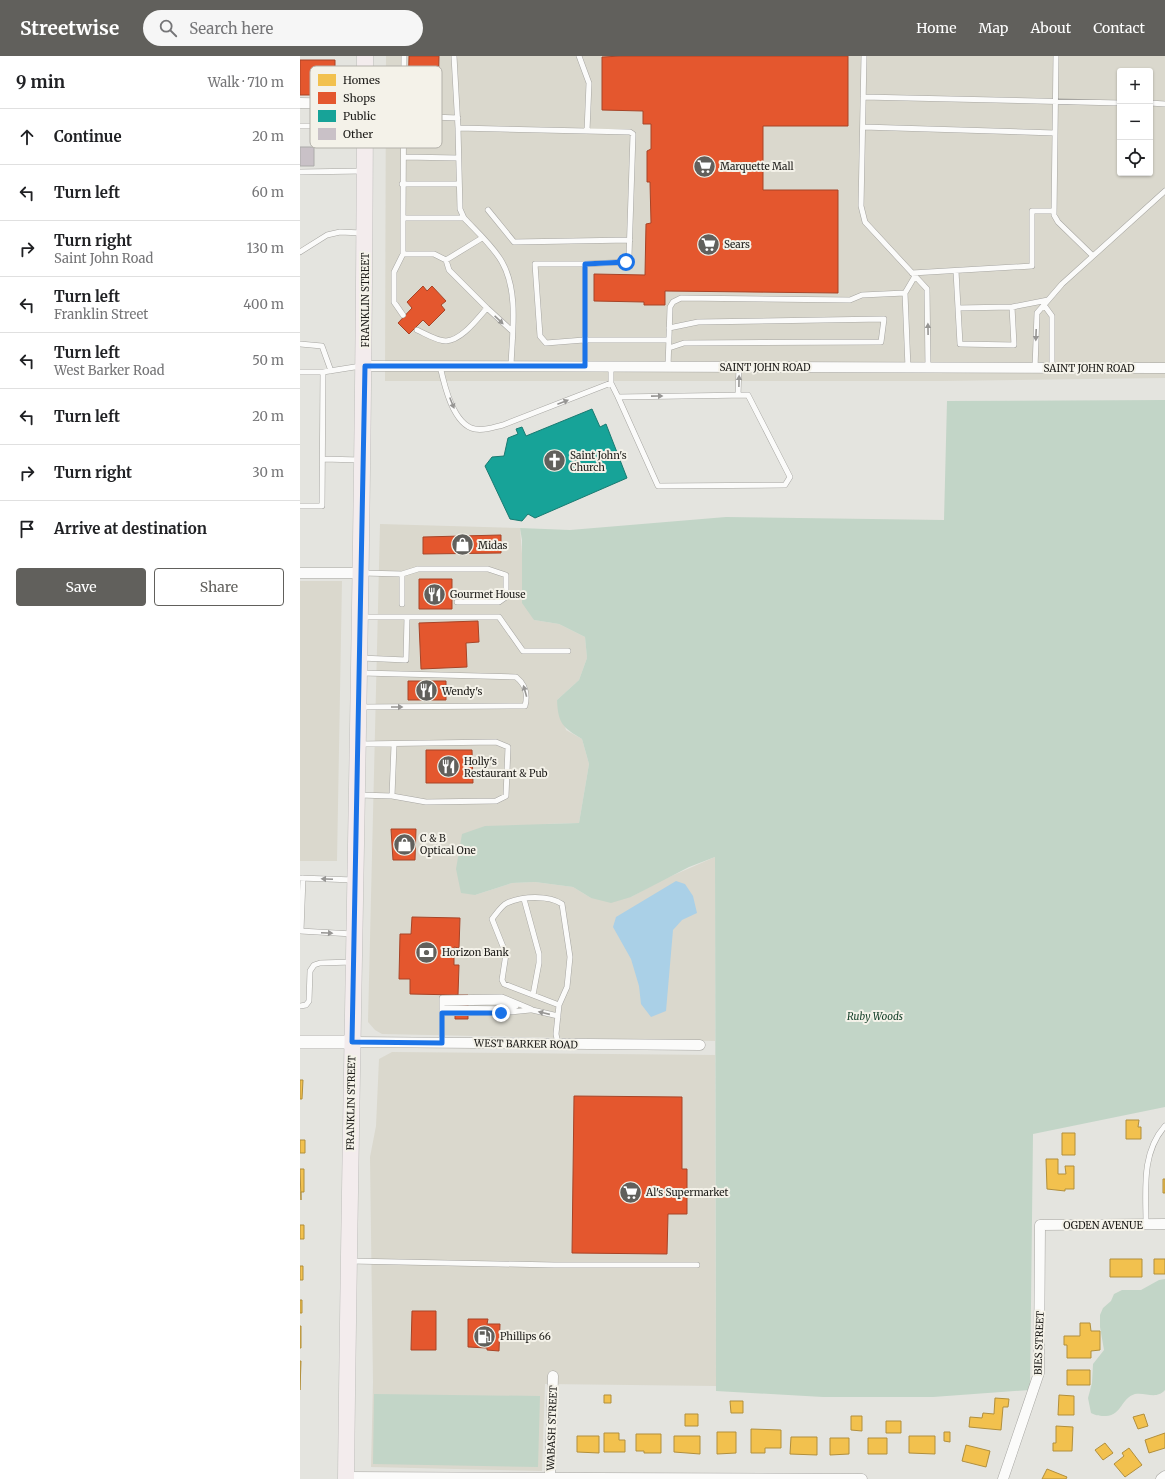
<!DOCTYPE html>
<html lang="en">
<head>
<meta charset="utf-8">
<style>
  :root { --surface:#fff; --page:#f6f6f6; --text:#202124; --muted:#757577; --line:#e0e0e0; --accent:#61605c }
  body { margin:0; font-family:Merriweather,serif; background:var(--page); color:var(--text) }
  .controls { position:absolute; right:12px; top:12px; display:grid; overflow:hidden; border-radius:4px; box-shadow:0 1px 3px #0004 }
  .controls button { width:36px; height:36px; display:grid; place-items:center; padding:0; border:0; border-bottom:1px solid var(--line); background:var(--surface); color:var(--text); font:20px sans-serif }
  .stop { position:absolute; width:12px; height:12px; margin:-9px; border:3px solid #1a73e8; border-radius:50%; background:#fff }
  .stop.end { background:#1a73e8; border-color:#fff; box-shadow:0 1px 4px #0008 }
  .list { margin:0; padding:0; list-style:none }
  h2 { display:flex; justify-content:space-between; align-items:center; height:52px; margin:0; padding:0 16px; font-size:17px }
  h2 small { font-size:13px; font-weight:400; color:var(--muted) }
  .list li { display:grid; grid-template-columns:26px 1fr auto; gap:12px; align-items:center; box-sizing:border-box; height:56px; padding:0 16px; border-top:1px solid var(--line) }
  .list b { display:block; font-size:15px; white-space:nowrap }
  .list p { margin:0; font-size:13px; white-space:nowrap; color:var(--muted) }
  .list em { font-size:13px; font-style:normal; color:var(--muted) }
  .actions { display:flex; gap:8px; padding:12px 16px }
  .actions a { flex:1; padding:9px 0; border:1px solid var(--accent); border-radius:4px; text-align:center; font-size:14px; color:var(--accent) }
  .actions .main { background:var(--accent); color:#fff }
  .icon { flex:none; width:22px; height:22px; fill:none; stroke:currentColor; stroke-width:2; stroke-linecap:round; stroke-linejoin:round }
  .map { position:relative; flex:none; width:865px; height:1423px; overflow:hidden }
  header { display:flex; align-items:center; gap:24px; box-sizing:border-box; height:56px; padding:0 20px; background:var(--accent); color:#fff }
  header strong { font-size:19px }
  nav { display:flex; gap:22px; margin-inline-start:auto; font-size:14px }
  .search { width:280px; height:36px; background:var(--page); display:flex; align-items:center; gap:10px; box-sizing:border-box; padding:0 14px; border-radius:22px; color:var(--muted); font-size:15px }
  main { display:flex }
  aside { flex:1; background:var(--surface) }
  .map>svg:first-child { display:block }
  .built { fill:#dad8cd; fill-rule:evenodd }
  .green { fill:#c2d5c7 }
  .water { fill:#aad0e7 }
  .homes { fill:#f2c14e; stroke:#b18f3d }
  .shops { fill:#e4572e; stroke:#a74427 }
  .public { fill:#17a398; stroke:#187a71 }
  .building { fill:#c9c1c7; stroke:#acabaa }
  .lines { fill:none; stroke-linecap:round; stroke-linejoin:round }
  .service-casing { stroke:#a6a5a1; stroke-width:6 }
  .minor-casing { stroke:#a6a5a1; stroke-width:11 }
  .tertiary-casing { stroke:#a6a5a1; stroke-width:14 }
  .primary-casing { stroke:#bfbfbc; stroke-width:17 }
  .service { stroke:#fbfbfa; stroke-width:5 }
  .minor { stroke:#fbfbfa; stroke-width:10 }
  .tertiary { stroke:#fbfbfa; stroke-width:13 }
  .primary { stroke:#f3eced; stroke-width:16 }
  .oneway { fill:#969593 }
  .route { stroke:#1a73e8; stroke-width:5 }
  .labels { text-anchor:middle; dominant-baseline:central; stroke-width:4; stroke-linejoin:round; paint-order:stroke }
  .poi-label { font-size:10px; fill:#1a1916; stroke:#f4f2e9; text-anchor:start }
  .street-label { font-size:10px; fill:#1a1916; stroke:#f4f2e9 }
  .park-label { font-size:10px; font-style:italic; fill:#154029; stroke:#f4f2e9 }
  .key { fill:#f4f2e9; stroke:#b3b1aa; stroke-width:1 }
  .key-label { font-size:11px; fill:#1a1916 }
</style>
</head>
<body>
<header>
<strong>Streetwise</strong>
<div class="search"><svg class="icon" aria-label="search" viewBox="0 0 24 24"><circle cx="10" cy="10" r="6"/><path d="M15 15l6 6"/></svg>Search here</div>
<nav><a>Home</a><a>Map</a><a>About</a><a>Contact</a></nav>
</header>
<main>
<aside>
<h2>9 min<small>Walk · 710 m</small></h2>
<ul class="list">
<li><svg class="icon" aria-label="ahead" viewBox="0 0 24 24"><path d="M12 20V5M6 11l6-6 6 6"/></svg><div><b>Continue</b></div><em>20 m</em></li>
<li><svg class="icon" aria-label="left" viewBox="0 0 24 24"><path d="M17 20v-9H6M10 6l-5 5 5 5"/></svg><div><b>Turn left</b></div><em>60 m</em></li>
<li><svg class="icon" aria-label="right" viewBox="0 0 24 24"><path d="M7 20v-9h11M14 6l5 5-5 5"/></svg><div><b>Turn right</b><p>Saint John Road</p></div><em>130 m</em></li>
<li><svg class="icon" aria-label="left" viewBox="0 0 24 24"><path d="M17 20v-9H6M10 6l-5 5 5 5"/></svg><div><b>Turn left</b><p>Franklin Street</p></div><em>400 m</em></li>
<li><svg class="icon" aria-label="left" viewBox="0 0 24 24"><path d="M17 20v-9H6M10 6l-5 5 5 5"/></svg><div><b>Turn left</b><p>West Barker Road</p></div><em>50 m</em></li>
<li><svg class="icon" aria-label="left" viewBox="0 0 24 24"><path d="M17 20v-9H6M10 6l-5 5 5 5"/></svg><div><b>Turn left</b></div><em>20 m</em></li>
<li><svg class="icon" aria-label="right" viewBox="0 0 24 24"><path d="M7 20v-9h11M14 6l5 5-5 5"/></svg><div><b>Turn right</b></div><em>30 m</em></li>
<li><svg class="icon" aria-label="arrive" viewBox="0 0 24 24"><path d="M6 21V4h12l-3 4 3 4H6"/></svg><div><b>Arrive at destination</b></div></li>
</ul>
<div class="actions"><a class="main">Save</a><a>Share</a></div>
</aside>
<div class="map">
<svg width="865" height="1423" viewBox="0 0 865 1423">
  <rect width="100%" height="100%" fill="#e4e4df"/>
  <!-- built -->
  <path class="built" d="M86,0H865V322L642,325H85ZM820,15H850V117H820Z
    M80,468L220,472L223,511L234,564L259,568L285,581L287,602L279,624L257,644L266,674L282,683L289,708L279,767L245,768L175,839L212,827L235,826L273,831L291,842L331,841L360,825L415,801V985L82,978L75,974L68,966Z
    M0,525H42L37,805H0Z
    M92,996L415,999L416,1330L245,1328L242,1415L71,1411L73,1326L70,1101L76,1070L79,1003Z"/>
  <!-- green -->
  <path class="green" d="M865,344V1051L733,1078L730,1334L633,1341H523L416,1335L415,801L389,811L331,841L311,847L291,842L273,831L235,826L212,827L175,839L161,837L156,813L162,778L185,770L279,767L289,708L282,683C262,671 258,667 257,644L279,624L287,602L285,581L259,568L234,564L222,547V484L220,472L270,474L426,461L644,464L647,345Z
    M865,1223V1334C856,1344 846,1336 835,1338C821,1342 822,1359 806,1360C800,1360 797,1360 791,1357L788,1342L792,1327L793,1308L804,1294L800,1271V1259L803,1252L811,1245L814,1238L822,1234H841L859,1224Z
    M74,1338L240,1340L238,1411L73,1408Z"/>
  <!-- water -->
  <path class="water" d="M376,825L385,828L393,840L397,857L382,864L373,874L366,955L351,961L341,948L339,930L331,903L313,871L316,861Z"/>
  <!-- homes -->
  <path class="homes" d="M0,1024H3L2,1043H0Z
    M826,1064H839L838,1071H841V1083H826Z
    M762,1077H775V1099H762Z
    M0,1084H5V1097H0Z
    M746,1103H758V1118H766L765,1110H774V1133H765V1135L747,1133Z
    M0,1113H4V1136H1V1144Z
    M863,1123H865V1137H863Z
    M0,1169H4V1183H0Z
    M810,1203H842V1221H810Z
    M854,1203H865V1218H854Z
    M0,1210H3V1224H0Z
    M0,1244H2V1257H0Z
    M780,1267H790L791,1275H800V1294L791,1295V1302H767V1289H764V1280H780Z
    M0,1270H1V1292H0Z
    M0,1305H1L0,1334Z
    M767,1314H790V1329H767Z
    M304,1339H311V1347H304Z
    M759,1339L774,1340V1359H758Z
    M695,1342L709,1343L708,1351H703L701,1374L669,1371L670,1361L682,1362L683,1357L694,1358Z
    M430,1345H443V1357H431Z
    M385,1358H398V1370H385Z
    M844,1358L848,1370L838,1373L833,1361Z
    M551,1360H562V1375L551,1374Z
    M586,1365H601V1377H586Z
    M756,1370L773,1371L772,1395H753V1387H756Z
    M451,1373L481,1374V1392H465V1397H451Z
    M417,1376H436V1397L417,1398Z
    M644,1376H650V1386L644,1385Z
    M304,1377H319V1384H325V1396H304Z
    M865,1377V1392L849,1397L845,1384Z
    M336,1378H361V1397H344V1395H336Z
    M277,1380H299V1397L277,1396Z
    M374,1380H400V1398L374,1396Z
    M609,1380H635V1398L609,1397Z
    M491,1381H517V1399L490,1398Z
    M530,1382H549V1398L530,1399Z
    M568,1382H587V1398H568Z
    M805,1387L813,1397L803,1404L795,1394Z
    M666,1389L690,1395L686,1411L662,1405Z
    M829,1392L842,1409L825,1421L814,1408L824,1400L822,1397Z
    M747,1413L767,1421L766,1423H742Z"/>
  <!-- shops -->
  <path class="shops" d="M109,0H139L138,45L108,44Z
    M322,0H548V70H463V134H538V237L365,235V249H344V246L294,245V218L345,219L346,168L351,167L350,126H347V95L351,93V68H343V55L302,54V1Z
    M0,4H35V39H0Z
    M123,230L127,235L132,230L146,245L141,249L145,254L129,270L123,264L109,278L98,267L112,252L107,246Z
    M201,479V497L123,498V481Z
    M119,523H152V553H119Z
    M178,565L179,586L166,587L167,611L121,613L119,567Z
    M108,625H146V644H108Z
    M126,694H172L173,727H126Z
    M91,773H116L115,804H93Z
    M112,861L160,862L159,892L154,891V909H159L158,939L110,938V923H99L100,878H111Z
    M155,939H168V963H155Z
    M274,1040L382,1041V1113H387V1158H368L367,1198L272,1197Z
    M112,1255H136V1294H111Z
    M168,1263H188L187,1268H200L199,1295L187,1294V1292L168,1291Z"/>
  <!-- public -->
  <path class="public" d="M292,353L300,371L306,368L327,422L235,462L228,458L222,465L210,463L185,410L192,401L204,400L208,382L218,378L216,373L222,371L226,380Z"/>
  <!-- building -->
  <path class="building" d="M0,91H14V110H0Z"/>
  <g class="lines">
    <defs>
      <path id="service" d="M154,0L158,72L330,76L333,78L329,200L326,206L285,208V310
        M279,0L289,27L287,75
        M564,0L561,150L565,166L627,233L628,312
        M756,0L754,159L758,166L793,200
        M563,41L820,47
        M850,47L865,48
        M105,60L158,62
        M0,70H62
        M563,71L755,77
        M158,72L160,153L164,162C176,175 193,190 202,206C219,236 212,278 211,310
        M104,101L158,102
        M0,116L63,115
        M102,128H159
        M188,154L214,186L330,184
        M103,162L104,0
        M0,196L27,179L40,176L62,177
        M103,198H134L146,204L182,182
        M285,208H235L240,280L246,287L284,284H369
        M656,215L658,252L712,251L748,244
        M612,217L732,210V155H754
        M744,249L752,260V312
        M187,252L212,275
        M658,252L660,288L714,289L712,251
        M103,259L94,246V216L103,198V162H164
        M117,274C126,278 137,285 146,285C162,284 177,263 187,252L149,214L146,204
        M0,288L22,290L31,315
        M369,292L384,287L581,286L584,263L398,266L369,272
        M140,310C144,328 153,369 175,373C185,375 194,371 203,369L311,327
        M311,311V327L318,341L358,430L485,429L490,421L448,339L318,341
        M368,311L370,251L373,246L381,242L550,244L562,239L605,237
        M608,312L605,237L615,220
        M735,312L737,257L762,228L865,135
        M0,316H23
        M438,339L439,311
        M23,403L60,404
        M0,450H22L23,316L61,310
        M62,517L102,518L118,513H188L206,519V541L199,546H157
        M102,548V518
        M62,561H199L223,595H268
        M61,602L106,604L107,561
        M61,651L225,650C228,638 226,629 216,621L62,617
        M59,739L92,740L126,746L196,745L206,740L208,691L196,686L60,688
        M92,740L94,689
        M0,822L54,824
        M224,843L239,898V907L233,939
        M0,875L53,878
        M1,875L3,822
        M142,947L201,946L216,950
        M0,950L6,949L9,945L10,915L14,909L20,907L52,906
        M142,952L214,953
        M228,953L258,960
        M142,957H201L230,954
        M142,987V942L202,941L231,953
        M258,988L256,978L259,949L267,931L270,901L262,848C249,839 222,840 207,847C202,849 196,858 192,863L206,898L202,924L204,928L259,949
        M846,1168C846,1134 841,1097 865,1070
        M50,1205L254,1209H397"/>
      <path id="minor" d="M0,47L65,48
        M65,310L865,312
        M0,517H61
        M51,986L400,989
        M46,1421L562,1423
        M250,1423L253,1320
        M703,1423L739,1317L740,1169L865,1168
        M861,1423L865,1420"/>
      <path id="tertiary" d="M0,986H51"/>
      <path id="primary" d="M46,1423C51,949 65,474 65,0"/>
    </defs>
    <!-- service casing -->
    <use href="#service" class="service-casing"/>
    <!-- minor casing -->
    <use href="#minor" class="minor-casing"/>
    <!-- tertiary casing -->
    <use href="#tertiary" class="tertiary-casing"/>
    <!-- primary casing -->
    <use href="#primary" class="primary-casing"/>
    <!-- service -->
    <use href="#service" class="service"/>
    <!-- minor -->
    <use href="#minor" class="minor"/>
    <!-- tertiary -->
    <use href="#tertiary" class="tertiary"/>
    <!-- primary -->
    <use href="#primary" class="primary"/>
  </g>
  <!-- one-way arrows -->
  <defs><path id="oneway-solid" d="M-6-.8H1V-3.2L6.5 0L1 3.2V.8H-6Z"/></defs>
  <g class="oneway">
    <use href="#oneway-solid" transform="translate(199 264) rotate(43)"/>
    <use href="#oneway-solid" transform="translate(628 273) rotate(-91)"/>
    <use href="#oneway-solid" transform="translate(736 279) rotate(92)"/>
    <use href="#oneway-solid" transform="translate(439 325) rotate(-89)"/>
    <use href="#oneway-solid" transform="translate(357 340) rotate(-1)"/>
    <use href="#oneway-solid" transform="translate(263 346) rotate(-21)"/>
    <use href="#oneway-solid" transform="translate(152 347) rotate(68)"/>
    <use href="#oneway-solid" transform="translate(225 635) rotate(-106)"/>
    <use href="#oneway-solid" transform="translate(97 651)"/>
    <use href="#oneway-solid" transform="translate(27 823) rotate(-178)"/>
    <use href="#oneway-solid" transform="translate(27 877) rotate(3)"/>
    <use href="#oneway-solid" transform="translate(244 957) rotate(-167)"/>
  </g>
  <g class="lines">
    <!-- route -->
    <path class="route" d="M201,957H142V987L52,986L65,310H285V208L326,206"/>
  </g>
  <!-- icons -->
  <defs>
    <symbol id="supermarket-disc" viewBox="-11 -11 22 22"><circle r="9.5" fill="#61605c" stroke="#f4f2e9"/><path d="M-6-5.5h2.5l.6 2H6L4.5 2H-2.5L-4.4-4H-6ZM-1.5 3.2a1.3 1.3 0 1 0 .1 0ZM3 3.2a1.3 1.3 0 1 0 .1 0Z" fill="#fff"/></symbol>
    <symbol id="church-disc" viewBox="-11 -11 22 22"><circle r="9.5" fill="#61605c" stroke="#f4f2e9"/><path d="M-1.2-6h2.4v3.5h3.3v2.4h-3.3V6h-2.4V-.1h-3.3v-2.4h3.3Z" fill="#fff"/></symbol>
    <symbol id="shop-disc" viewBox="-11 -11 22 22"><circle r="9.5" fill="#61605c" stroke="#f4f2e9"/><path d="M-5-2.5h2.3a2.7 3.5 0 0 1 5.4 0H5L5.5 6h-11ZM-1.5-2.5h3a1.5 2.3 0 0 0-3 0Z" fill="#fff"/></symbol>
    <symbol id="restaurant-disc" viewBox="-11 -11 22 22"><circle r="9.5" fill="#61605c" stroke="#f4f2e9"/><path d="M-5-6h1v4h1v-4h1v4h1v-4h1v5L-1.5 .5V6h-2V.5L-5-1ZM5-6V6H3V1.5H1.5Q1.5-4 5-6Z" fill="#fff"/></symbol>
    <symbol id="bank-disc" viewBox="-11 -11 22 22"><circle r="9.5" fill="#61605c" stroke="#f4f2e9"/><path d="M-6-4H6V4H-6ZM0-2.3a2.3 2.3 0 1 0 0 4.6a2.3 2.3 0 1 0 0-4.6Z" fill="#fff"/></symbol>
    <symbol id="fuel-disc" viewBox="-11 -11 22 22"><circle r="9.5" fill="#61605c" stroke="#f4f2e9"/><path d="M-5.5-6h7V0h2V4h1.3V-2.5L3-4.5l.8-.8L6-3V5H2.5V1h-1V6h-7ZM-4.2-4.7v3.2H.2V-4.7Z" fill="#fff"/></symbol>
  </defs>
  <g fill-rule="evenodd">
    <use href="#supermarket-disc" x="392" y="98" width="25" height="25"/>
    <use href="#supermarket-disc" x="396" y="176" width="25" height="25"/>
    <use href="#church-disc" x="242" y="392" width="25" height="25"/>
    <use href="#shop-disc" x="150" y="476" width="25" height="25"/>
    <use href="#restaurant-disc" x="122" y="526" width="25" height="25"/>
    <use href="#restaurant-disc" x="114" y="622" width="25" height="25"/>
    <use href="#restaurant-disc" x="136" y="698" width="25" height="25"/>
    <use href="#shop-disc" x="92" y="776" width="25" height="25"/>
    <use href="#bank-disc" x="114" y="884" width="25" height="25"/>
    <use href="#supermarket-disc" x="318" y="1124" width="25" height="25"/>
    <use href="#fuel-disc" x="172" y="1268" width="25" height="25"/>
  </g>
  <g class="labels">
    <!-- poi labels -->
    <g class="poi-label">
      <text x="420" y="110">Marquette Mall</text>
      <text x="424" y="188">Sears</text>
      <text x="270" y="399">Saint John's<tspan x="270" dy="12">Church</tspan></text>
      <text x="178" y="489">Midas</text>
      <text x="150" y="538">Gourmet House</text>
      <text x="142" y="635">Wendy's</text>
      <text x="164" y="705">Holly's<tspan x="164" dy="12">Restaurant &amp; Pub</tspan></text>
      <text x="120" y="782">C &amp; B<tspan x="120" dy="12">Optical One</tspan></text>
      <text x="142" y="896">Horizon Bank</text>
      <text x="346" y="1136">Al's Supermarket</text>
      <text x="200" y="1280">Phillips 66</text>
    </g>
    <!-- street labels -->
    <g class="street-label">
      <text transform="translate(65 244) rotate(-90)">FRANKLIN STREET</text>
      <text x="465" y="311">SAINT JOHN ROAD</text>
      <text x="789" y="312">SAINT JOHN ROAD</text>
      <text transform="translate(226 988) rotate(1)">WEST BARKER ROAD</text>
      <text transform="translate(51 1047) rotate(-89)">FRANKLIN STREET</text>
      <text x="803" y="1169">OGDEN AVENUE</text>
      <text transform="translate(739 1287) rotate(-88)">BIES STREET</text>
      <text transform="translate(252 1372) rotate(-88)">WABASH STREET</text>
    </g>
    <!-- park labels -->
    <g class="park-label">
      <text x="575" y="960">Ruby Woods</text>
    </g>
  </g>
  <!-- legend -->
  <rect x="10" y="10" width="132" height="82" rx="6" class="key"/>
  <rect x="18" y="18" width="18" height="12" fill="#f2c14e"/>
  <rect x="18" y="36" width="18" height="12" fill="#e4572e"/>
  <rect x="18" y="54" width="18" height="12" fill="#17a398"/>
  <rect x="18" y="72" width="18" height="12" fill="#c9c1c7"/>
  <g class="key-label">
    <text x="43" y="28">Homes</text>
    <text x="43" y="46">Shops</text>
    <text x="43" y="64">Public</text>
    <text x="43" y="82">Other</text>
  </g>
</svg>
<div class="controls">
<button>+</button>
<button>−</button>
<button><svg class="icon" aria-label="locate" viewBox="0 0 24 24"><circle cx="12" cy="12" r="6"/><path d="M12 2v4M12 18v4M2 12h4M18 12h4"/></svg></button>
</div>
<div class="stop" style="left:326px;top:206px"></div>
<div class="stop end" style="left:201px;top:957px"></div>
</div>
</main>
</body>
</html>
